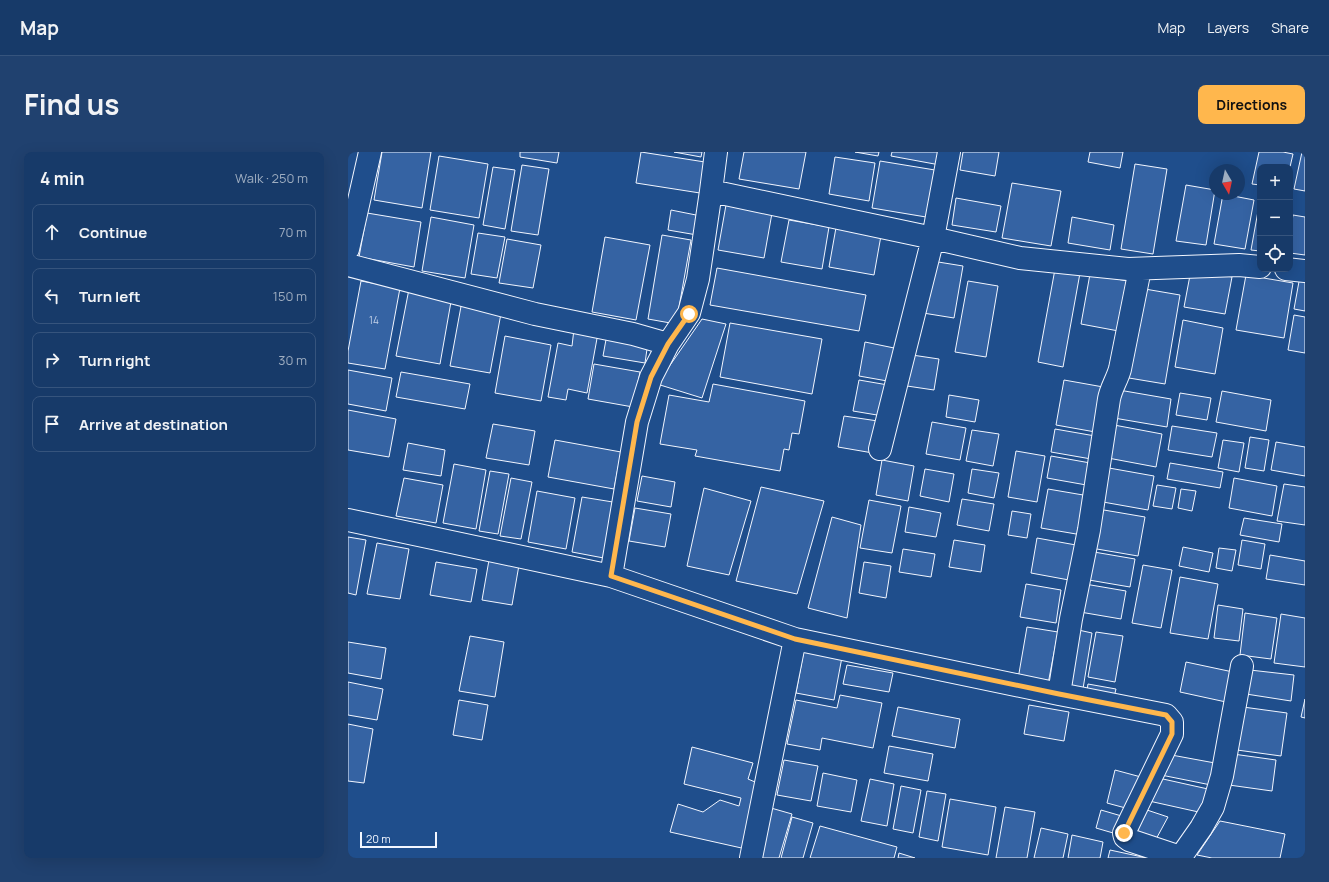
<!DOCTYPE html>
<html lang="en">
<head>
<meta charset="utf-8">
<style>
  :root { --surface:#173a69; --page:#20416f; --text:#f1f3f6; --muted:#9eadc0; --line:#36547d; --accent:#ffb74d }
  body { margin:0; font-family:Manrope,sans-serif; background:var(--page); color:var(--text) }
  .controls { position:absolute; right:12px; top:12px; display:grid; overflow:hidden; border-radius:8px; box-shadow:0 4px 16px #0002 }
  .controls button { width:36px; height:36px; display:grid; place-items:center; padding:0; border:0; border-bottom:1px solid var(--line); background:var(--surface); color:var(--text); font:20px sans-serif }
  .compass { position:absolute; left:861px; top:12px; width:36px; height:36px; border-radius:50%; background:var(--surface); box-shadow:0 4px 16px #0002; rotate:171deg }
  .scale { position:absolute; left:12px; bottom:10px; width:77px; box-sizing:border-box; padding-left:4px; border:2px solid #f2f6ff; border-top:0; font-size:11px; line-height:14px; white-space:nowrap; color:#f2f6ff; -webkit-text-stroke:3px #1f4e8c; paint-order:stroke }
  .stop { position:absolute; width:12px; height:12px; margin:-9px; border:3px solid #ffb74d; border-radius:50%; background:#fff }
  .stop.end { background:#ffb74d; border-color:#fff; box-shadow:0 1px 4px #0008 }
  .list { margin:0; padding:0; list-style:none }
  h2 { display:flex; justify-content:space-between; align-items:center; height:52px; margin:0; padding:0 16px; font-size:17px }
  h2 small { font-size:13px; font-weight:400; color:var(--muted) }
  .list li { display:grid; grid-template-columns:26px 1fr auto; gap:12px; align-items:center; box-sizing:border-box; height:56px; margin:0 8px 8px; padding:0 8px; border:1px solid var(--line); border-radius:8px }
  .list b { display:block; font-size:15px; white-space:nowrap }
  .list em { font-size:13px; font-style:normal; color:var(--muted) }
  .icon { flex:none; width:22px; height:22px; fill:none; stroke:currentColor; stroke-width:2; stroke-linecap:round; stroke-linejoin:round }
  .map { position:relative; flex:none; width:957px; height:706px; overflow:hidden; border-radius:8px }
  header { display:flex; align-items:center; gap:24px; box-sizing:border-box; height:56px; padding:0 20px; background:var(--surface); border-bottom:1px solid var(--line) }
  header strong { font-size:19px }
  nav { display:flex; gap:22px; margin-inline-start:auto; font-size:14px }
  .intro { display:flex; align-items:center; justify-content:space-between; box-sizing:border-box; height:96px; padding:0 24px }
  h1 { margin:0; font-size:28px }
  .button { padding:10px 18px; border-radius:8px; background:var(--accent); color:#111; font-size:14px; font-weight:700 }
  main { display:flex; gap:24px; padding:0 24px }
  aside { flex:1; background:var(--surface); border-radius:8px; box-shadow:0 4px 16px #0002 }
  .map>svg:first-child { display:block }
  .building { fill:#3563a3; stroke:#f2f6ff }
  .lines { fill:none; stroke-linecap:round; stroke-linejoin:round }
  .street-casing { stroke:#f2f6ff; stroke-width:24 }
  .street { stroke:#1f4e8c; stroke-width:22 }
  .route { stroke:#ffb74d; stroke-width:5 }
  .labels { text-anchor:middle; dominant-baseline:central; stroke-width:3; stroke-linejoin:round; paint-order:stroke }
  .number-label { font-size:10px; fill:#c3d1e8 }
</style>
</head>
<body>
<header>
<strong>Map</strong>
<nav><a>Map</a><a>Layers</a><a>Share</a></nav>
</header>
<div class="intro"><h1>Find us</h1><a class="button">Directions</a></div>
<main>
<aside>
<h2>4 min<small>Walk · 250 m</small></h2>
<ul class="list">
<li><svg class="icon" aria-label="ahead" viewBox="0 0 24 24"><path d="M12 20V5M6 11l6-6 6 6"/></svg><div><b>Continue</b></div><em>70 m</em></li>
<li><svg class="icon" aria-label="left" viewBox="0 0 24 24"><path d="M17 20v-9H6M10 6l-5 5 5 5"/></svg><div><b>Turn left</b></div><em>150 m</em></li>
<li><svg class="icon" aria-label="right" viewBox="0 0 24 24"><path d="M7 20v-9h11M14 6l5 5-5 5"/></svg><div><b>Turn right</b></div><em>30 m</em></li>
<li><svg class="icon" aria-label="arrive" viewBox="0 0 24 24"><path d="M6 21V4h12l-3 4 3 4H6"/></svg><div><b>Arrive at destination</b></div></li>
</ul>
</aside>
<div class="map">
<svg width="957" height="706" viewBox="0 0 957 706">
  <rect width="100%" height="100%" fill="#1f4e8c"/>
  <!-- building -->
  <path class="building" d="M34,0H83L74,56L26,48Z
    M172,0H211L209,11L172,5Z
    M293,0L357,10L352,41L288,31Z
    M326,0H354L353,5Z
    M396,0H458L451,37L391,27Z
    M507,0H531L530,4Z
    M544,0H594L592,13L543,4Z
    M615,0H651L647,24L612,18Z
    M742,0H775L772,16L740,10Z
    M911,0H935L945,2L942,15H912V33L904,32Z
    M954,0H957V39L946,37Z
    M91,4L140,12L131,66L82,58Z
    M487,5L527,11L521,49L481,42Z
    M532,9L587,18L578,65L524,56Z
    M787,12L819,17L805,102L773,97Z
    M174,13L201,17L190,83L163,79Z
    M145,15L167,18L157,77L135,73Z
    M664,31L713,39L703,94L654,86Z
    M838,33L867,38L858,93L828,89Z
    M875,42L906,48L897,97L866,92Z
    M608,46L653,54L648,80L604,73Z
    M912,48V99L903,98Z
    M378,53L424,61L416,106L370,98Z
    M323,58L353,64L349,83L320,78Z
    M19,61L73,70L66,115L11,105Z
    M945,63L957,65V103L942,101V81Z
    M83,65L126,73L117,126L74,119Z
    M724,65L766,73L762,98L720,91Z
    M441,68L481,75L474,117L433,110Z
    M489,70L534,78L526,123L481,115Z
    M130,81L157,85L149,126L123,122Z
    M314,83L343,88L328,172L300,167Z
    M257,85L302,93L288,168L244,160Z
    M159,87L193,93L185,136L151,131Z
    M584,109L615,114L606,166L575,161Z
    M369,116L518,143L511,179L362,153Z
    M707,117L732,121L715,215L690,210Z
    M843,118L884,125L877,162L836,155Z
    M742,122L785,130L776,180L733,172Z
    M898,123L945,131L936,186L888,178Z
    M952,124L957,125V159L946,157Z
    M13,129L52,136L37,217L0,211V199Z
    M620,129L650,134L638,205L607,200Z
    M791,136L832,143L817,232L775,225Z
    M61,137L104,144L92,212L48,204Z
    M114,149L154,156L142,221L102,214Z
    M946,163L957,165V201L940,198Z
    M354,167L378,172L354,246L309,232Z
    M835,168L875,176L867,222L827,215Z
    M382,171L474,187L464,242L372,225Z
    M226,177L250,181L239,241L220,237L218,248L200,245L210,191L224,194Z
    M259,182L300,190L297,211L255,204Z
    M157,184L203,193L193,249L147,241Z
    M517,190L551,197L545,230L511,224Z
    M564,203L591,207L586,238L559,234Z
    M246,212L292,220L285,255L240,247Z
    M0,218L44,226L38,259L0,252Z
    M53,220L122,232L117,257L48,245Z
    M511,228L540,233L535,264L505,259Z
    M716,228L761,236L753,281L708,273Z
    M365,232L457,249L451,282L444,281L441,298L436,297L432,319L347,304L349,298L312,292L321,243L361,250Z
    M765,237L823,247L819,275L760,265Z
    M874,239L923,248L918,279L868,270Z
    M832,241L863,246L859,268L828,263Z
    M601,243L631,248L627,270L598,265Z
    M0,258L48,267L41,305L0,298Z
    M496,264L530,269L525,301L490,295Z
    M584,270L618,276L612,308L578,302Z
    M145,272L187,279L181,313L138,306Z
    M766,273L814,282L808,315L760,306Z
    M824,274L869,281L864,305L820,298Z
    M707,277L753,285L749,308L703,300Z
    M624,278L651,282L645,314L618,309Z
    M902,285L921,288L916,319L897,316Z
    M207,288L273,300L266,337L200,325Z
    M875,288L896,291L891,320L870,316Z
    M928,290L957,295V324L923,318Z
    M60,291L97,298L93,324L55,318Z
    M668,299L697,304L689,350L660,345Z
    M703,304L748,312L744,334L699,326Z
    M534,308L566,314L560,349L528,343Z
    M822,311L875,320L872,336L819,327Z
    M106,312L138,318L128,377L95,371Z
    M761,316L806,324L800,358L755,350Z
    M577,317L606,322L601,350L572,344Z
    M624,317L651,321L646,346L620,341Z
    M142,319L161,322L150,382L131,379Z
    M294,324L327,330L323,355L289,349Z
    M56,326L95,333L88,371L48,364Z
    M163,326L184,330L173,387L152,384Z
    M886,326L929,334L924,364L881,356Z
    M936,332L957,335V373L929,369Z
    M809,333L828,336L824,357L805,354Z
    M413,335L476,349L449,442L388,429Z
    M356,336L403,349L381,423L339,414Z
    M700,337L741,344L734,383L693,376Z
    M833,337L848,339L844,359L830,356Z
    M189,339L227,346L218,397L180,390Z
    M234,345L271,351L261,407L224,400Z
    M614,347L646,352L641,379L609,373Z
    M521,348L553,354L544,401L512,396Z
    M561,355L593,361L588,385L557,380Z
    M287,356L323,362L317,395L281,389Z
    M750,357L797,365L790,404L743,396Z
    M664,359L683,362L679,386L660,383Z
    M484,365L513,373L499,466L460,456Z
    M896,366L934,372L931,390L892,383Z
    M0,385L18,388L8,443L0,441Z
    M689,386L728,393L721,428L683,421Z
    M606,388L637,393L633,420L601,415Z
    M894,388L917,392L913,417L890,413Z
    M29,391L61,397L52,447L19,442Z
    M835,395L865,401L861,420L831,414Z
    M871,396L888,398L884,419L868,416Z
    M555,397L587,402L583,425L551,420Z
    M740,399L787,407L782,435L735,427Z
    M922,403L957,409V433L918,427Z
    M141,408L171,413L164,453L134,448Z
    M88,410L129,417L123,450L82,443Z
    M516,410L543,414L538,446L511,441Z
    M795,413L824,418L813,476L784,471Z
    M832,425L870,432L860,487L822,481Z
    M678,432L713,438L708,471L672,465Z
    M737,432L778,439L773,467L732,460Z
    M870,453L895,457L891,489L866,486Z
    M897,461L929,466L923,507L892,503Z
    M933,462L957,466V515L926,511Z
    M679,475L710,480L700,532L670,527Z
    M726,477L744,481L734,543L715,540Z
    M748,480L775,484L767,530L740,525Z
    M122,484L156,490L147,545L111,539Z
    M0,490L38,496L33,527L0,521Z
    M456,498L494,505L486,548L448,541Z
    M838,510L885,520L878,550L832,540Z
    M499,513L545,521L541,540L495,532Z
    M902,518L946,523L943,549L898,542Z
    M0,530L35,537L29,568L0,563Z
    M740,532L768,537L765,549L738,545Z
    M492,543L534,551L525,596L474,586L472,598L439,592L448,548L489,556Z
    M957,547V566L953,565Z
    M111,548L140,553L134,588L105,583Z
    M681,553L721,560L716,589L676,582Z
    M550,555L612,567L607,596L544,584Z
    M895,555L939,561L933,604L889,598Z
    M0,572L25,577L16,631L0,629Z
    M541,594L585,602L580,629L536,621Z
    M344,595L405,611L400,627L414,633L398,697L322,680L330,652L355,660L372,648L391,654L393,646L336,632Z
    M818,602L867,611L863,633L813,623Z
    M885,602L928,608L924,639L881,633Z
    M436,608L470,614L463,649L429,643Z
    M767,618L793,625L785,658L759,651Z
    M475,621L509,628L503,660L469,654Z
    M806,625L860,637L855,661L801,649Z
    M522,627L546,632L539,674L513,669Z
    M553,634L573,638L565,681L545,677Z
    M579,639L598,642L590,689L571,685Z
    M602,647L648,655L640,703L594,695Z
    M657,655L687,660L679,706H648Z
    M423,656L444,662L431,706H409Z
    M796,657L820,665L807,689L784,681Z
    M753,658L777,665L772,683L748,676Z
    M444,665L465,671L455,706H433Z
    M872,669L937,682L932,706H864L849,703Z
    M472,674L549,695L546,706H462Z
    M693,676L720,682L715,706H686Z
    M724,683L755,690L752,706H720Z
    M762,698L799,706H760Z
    M551,701L567,706H550Z"/>
  <g class="lines">
    <defs>
      <path id="street" d="M368,0L363,39L585,86L601,0
        M0,97L22,0
        M0,113L187,162L285,182L320,192L303,225L289,270L263,424
        M792,117L772,217C769,228 763,236 761,247L741,378L723,467L711,542L818,563L824,570V582L776,681L777,685L781,688L832,705
        M938,117L957,119
        M320,192L341,161L350,127L363,39
        M532,297L585,86L672,106L780,117L891,113L912,115
        M0,368L263,424L447,487L403,706
        M447,487L711,542
        M832,706L853,676L865,655L874,624L894,514"/>
    </defs>
    <!-- street casing -->
    <use href="#street" class="street-casing"/>
    <!-- street -->
    <use href="#street" class="street"/>
  </g>
  <g class="lines">
    <!-- route -->
    <path class="route" d="M341,162L320,192L303,225L289,270L263,424L447,487L711,542L818,563L824,570V582L776,681"/>
  </g>
  <g class="labels">
    <!-- number labels -->
    <g class="number-label">
      <text x="26" y="168">14</text>
    </g>
  </g>
</svg>
<div class="controls">
<button>+</button>
<button>−</button>
<button><svg class="icon" aria-label="locate" viewBox="0 0 24 24"><circle cx="12" cy="12" r="6"/><path d="M12 2v4M12 18v4M2 12h4M18 12h4"/></svg></button>
</div>
<svg class="compass" viewBox="-18 -18 36 36"><path d="M0-13l5 13h-10z" fill="#e53935"/><path d="M0 13l5-13h-10z" fill="#9eadc0"/></svg>
<div class="scale">20 m</div>
<div class="stop" style="left:341px;top:162px"></div>
<div class="stop end" style="left:776px;top:681px"></div>
</div>
</main>
</body>
</html>
